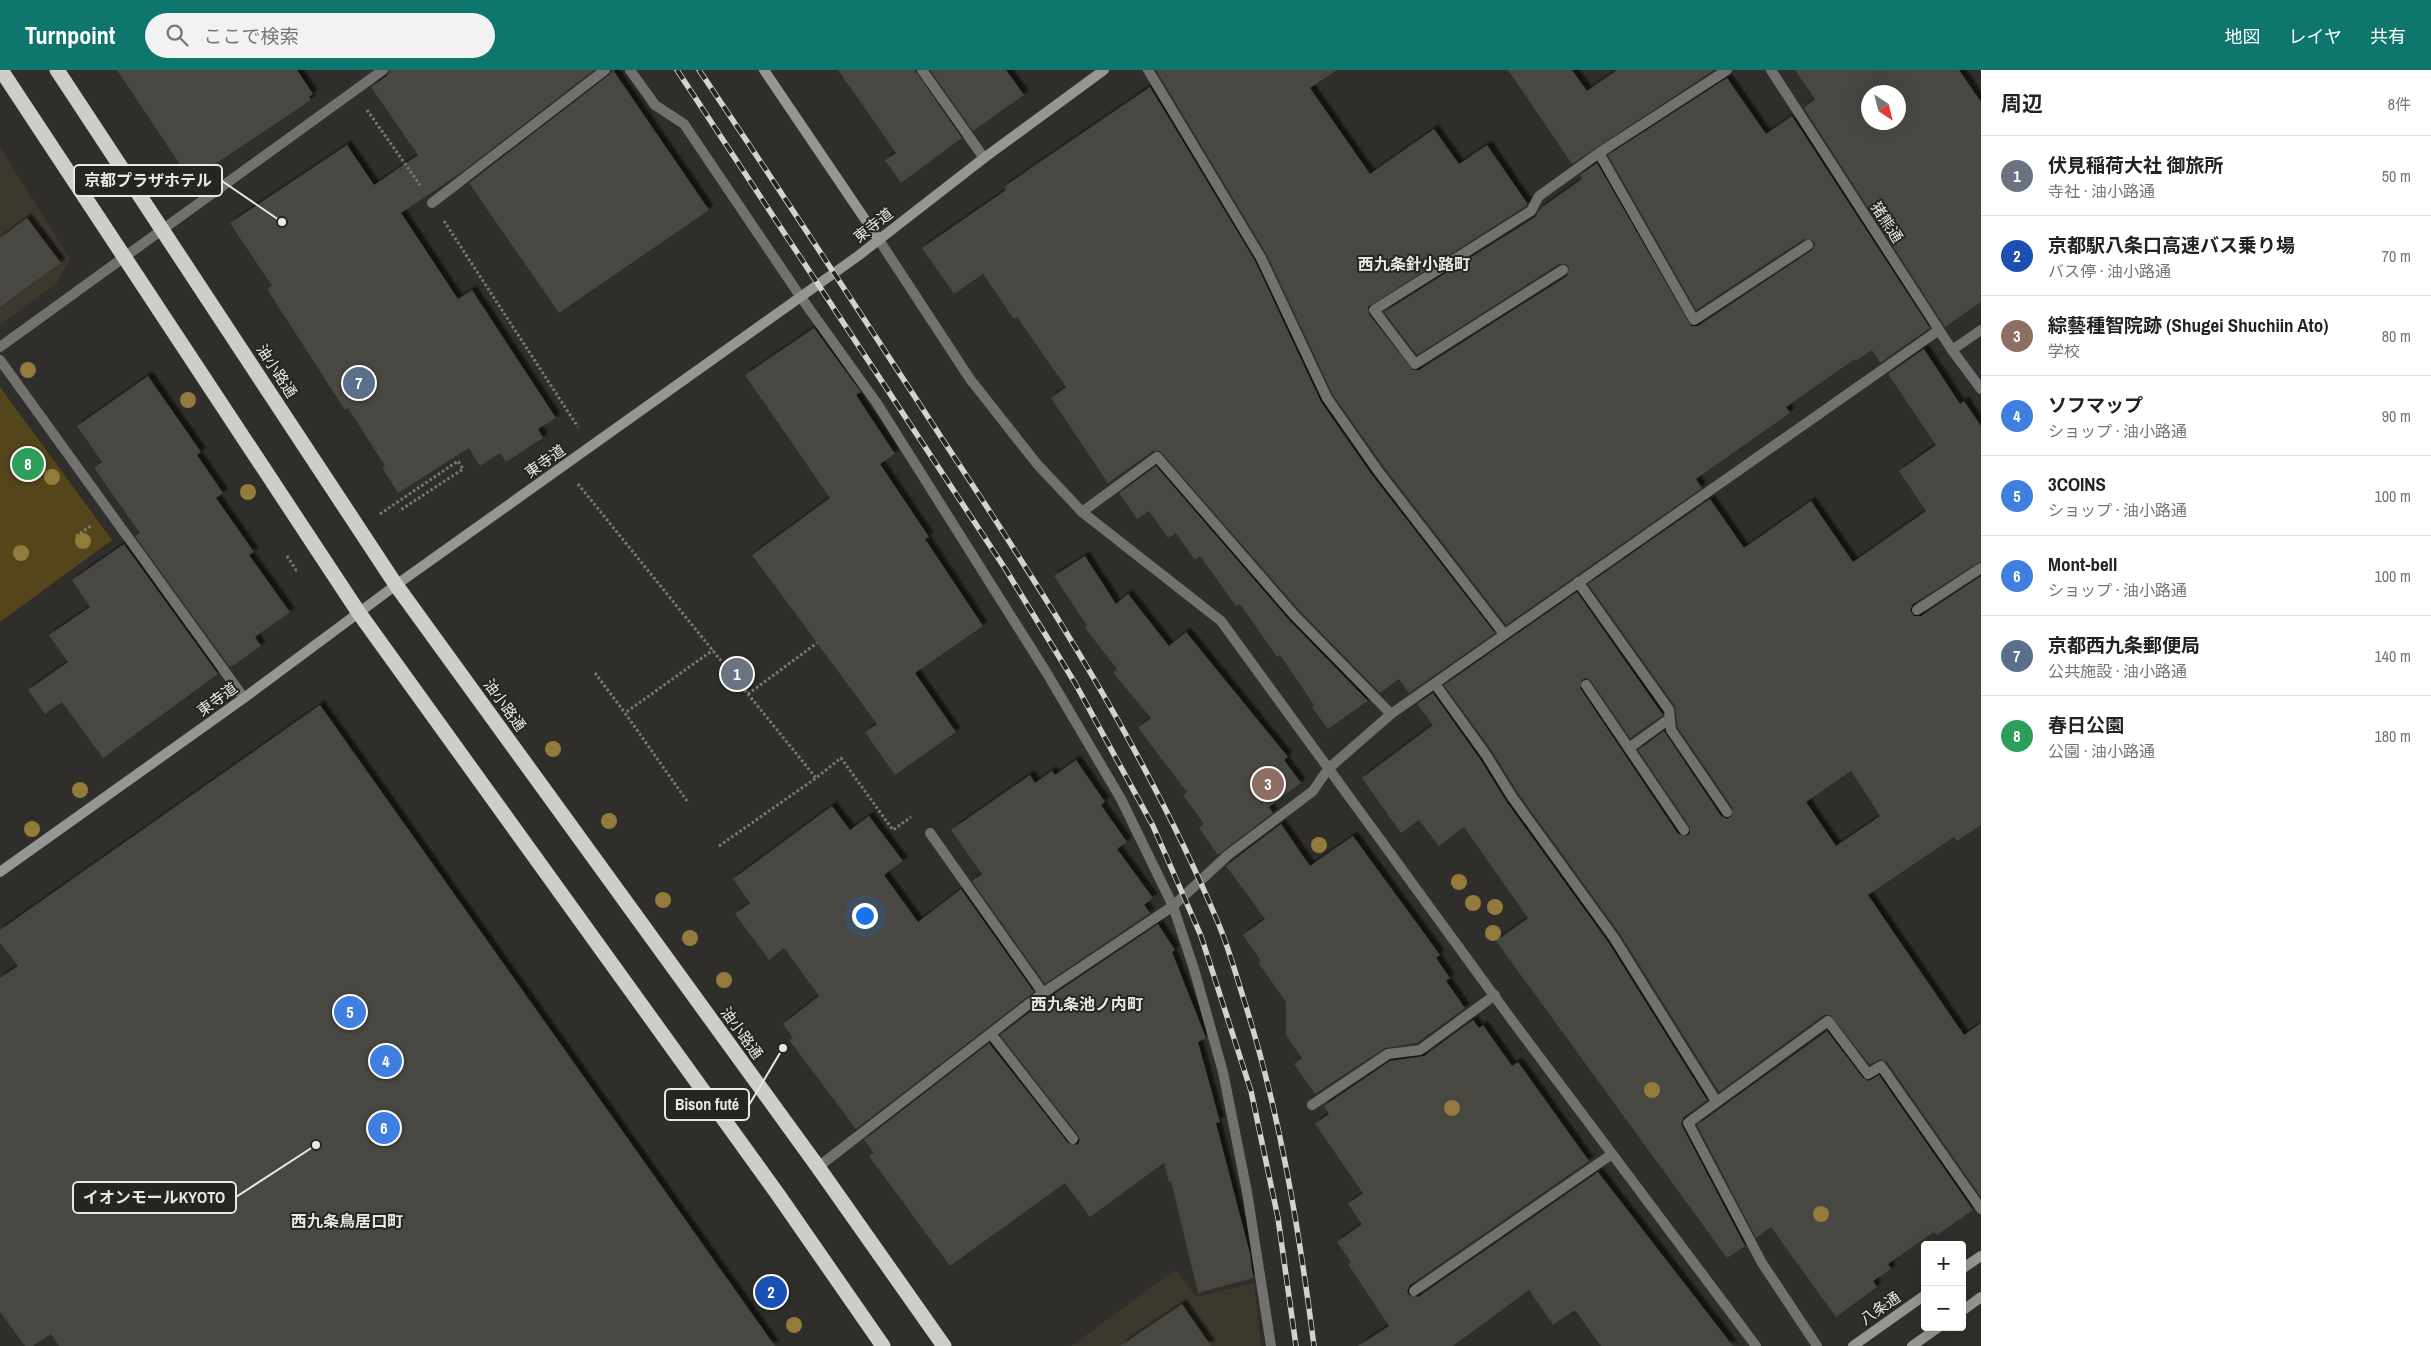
<!DOCTYPE html>
<html lang="ja">
<head>
<meta charset="utf-8">
<style>
  :root { --surface:#fff; --page:#f2f2f2; --text:#222; --muted:#767676; --line:#e0e0e0; --accent:#0f766e }
  body { margin:0; font-family:"Archivo Narrow","Noto Sans JP",sans-serif; background:var(--page); color:var(--text) }
  .controls { position:absolute; right:15px; bottom:15px; display:grid; overflow:hidden; border-radius:5px; box-shadow:0 5px 20px #0002 }
  .controls button { width:45px; height:45px; display:grid; place-items:center; padding:0; border:0; border-bottom:1px solid var(--line); background:var(--surface); color:var(--text); font:25px sans-serif }
  .compass { position:absolute; left:1861px; top:15px; width:45px; height:45px; border-radius:50%; background:var(--surface); box-shadow:0 5px 20px #0002; rotate:145deg }
  .you { position:absolute; left:864px; top:845px; width:18px; height:18px; margin:-12px; border:4px solid #fff; border-radius:50%; background:#1a73e8; box-shadow:0 0 0 8px #1a73e833 }
  .badge { display:grid; place-items:center; width:32px; height:32px; border-radius:50%; background:var(--accent); color:#fff; font-size:16px; font-weight:700 }
  .pin { position:absolute; translate:-50% -50%; border:2px solid #fff; box-shadow:0 1px 5px #0006 }
  .list { margin:0; padding:0; list-style:none }
  h2 { display:flex; justify-content:space-between; align-items:center; height:65px; margin:0; padding:0 20px; font-size:21px }
  h2 small { font-size:16px; font-weight:400; color:var(--muted) }
  .list li { display:grid; grid-template-columns:32px 1fr auto; gap:15px; align-items:center; box-sizing:border-box; height:80px; padding:0 20px; border-top:1px solid var(--line) }
  .list b { display:block; font-size:19px; white-space:nowrap }
  .list p { margin:0; font-size:16px; white-space:nowrap; color:var(--muted) }
  .list em { font-size:16px; font-style:normal; color:var(--muted) }
  .icon { flex:none; width:28px; height:28px; fill:none; stroke:currentColor; stroke-width:2; stroke-linecap:round; stroke-linejoin:round }
  .map { position:relative; flex:none; width:1981px; height:1276px; overflow:hidden }
  header { display:flex; align-items:center; gap:30px; box-sizing:border-box; height:70px; padding:0 25px; background:var(--accent); color:#fff }
  header strong { font-size:24px }
  nav { display:flex; gap:28px; margin-inline-start:auto; font-size:18px }
  .search { width:350px; height:45px; background:var(--page); display:flex; align-items:center; gap:12px; box-sizing:border-box; padding:0 18px; border-radius:28px; color:var(--muted); font-size:19px }
  main { display:flex }
  aside { flex:1; background:var(--surface) }
  .map>svg:first-child { display:block }
  .built { fill:#3c382e }
  .green { fill:#55451a }
  .building { fill:#484642; fill-rule:evenodd; filter:url(#shadow) }
  .lines { fill:none; stroke-linecap:round; stroke-linejoin:round }
  .path { stroke:#7b7976; stroke-width:3; stroke-dasharray:2.5 2.5; stroke-linecap:butt }
  .lane { stroke:#72716f; stroke-width:10 }
  .street { stroke:#72716f; stroke-width:10 }
  .secondary { stroke:#989693; stroke-width:10 }
  .highway { stroke:#cfcdc8; stroke-width:15 }
  .rail-casing { stroke:#d4d2cf; stroke-width:5.5 }
  .rail { stroke:#262521; stroke-width:4; stroke-dasharray:11; stroke-linecap:butt }
  .tree { fill:#927b3d }
  .labels { text-anchor:middle; dominant-baseline:central; stroke-width:4; stroke-linejoin:round; paint-order:stroke }
  .street-label { font-size:15px; fill:#e9e8e5; stroke:#262521 }
  .neighbourhood-label { font-size:16px; font-weight:bold; fill:#e9e8e5; stroke:#262521 }
  .leader { fill:none; stroke:#e9e8e5; stroke-width:2 }
  .callout-dot { fill:#e9e8e5; stroke:#262521; stroke-width:2 }
  .callout { fill:#262521; stroke:#e9e8e5; stroke-width:2 }
  .callout-label { font-size:16px; text-anchor:middle; font-weight:bold; fill:#e9e8e5 }
</style>
</head>
<body>
<header>
<strong>Turnpoint</strong>
<div class="search"><svg class="icon" aria-label="search" viewBox="0 0 24 24"><circle cx="10" cy="10" r="6"/><path d="M15 15l6 6"/></svg>ここで検索</div>
<nav><a>地図</a><a>レイヤ</a><a>共有</a></nav>
</header>
<main>
<div class="map">
<svg width="1981" height="1276" viewBox="0 0 1981 1276">
  <defs>
    <filter id="shadow"><feDropShadow dx="4.5" dy="-4.5" stdDeviation="1" flood-color="#0009"/></filter>
  </defs>
  <rect width="100%" height="100%" fill="#302e2a"/>
  <!-- built -->
  <path class="built" d="M0,77L70,189L56,214L0,255Z
    M1175,1200L1197,1227L1254,1213L1261,1276H1071Z"/>
  <!-- green -->
  <path class="green" d="M0,317L112,470L0,552Z"/>
  <!-- building -->
  <path class="building" d="M117,0H297L313,24L309,27L311,30L208,99L181,96Z
    M390,0H594L462,102L401,143L458,229L472,220L556,348L538,359L543,368L506,392L500,383L480,396L469,378L398,423L382,398L385,396L348,338L345,340L267,219L272,216L230,153L347,75L374,115L418,85L371,17L387,6Z
    M613,0L709,140L559,243L469,113L609,5Z
    M838,0H915L962,68L901,113L885,90L896,83Z
    M930,0H1006L1024,25L973,61Z
    M1156,0H1337L1310,18L1370,104L1434,59L1459,94L1487,75L1527,133L1526,136L1368,237L1369,244L1413,300H1419L1567,206L1569,197L1566,194H1559L1417,285L1384,242L1535,147L1541,138L1582,109L1580,105L1597,93L1691,256H1698L1812,180L1815,175L1813,171L1804,169L1696,240L1608,85L1727,8L1766,64L1792,46L1930,258L1880,293L1872,280L1856,291L1855,289L1786,337L1790,343L1696,409L1702,418L1506,555L1384,397L1333,325L1267,185Z
    M1508,0H1572L1587,21L1617,0H1714L1572,94Z
    M1795,0H1959L1981,32V232L1945,257L1804,38L1815,29ZM1868,22H1898V52H1868Z
    M1150,17L1255,191L1321,332L1372,405L1495,563L1409,623L1399,609L1380,623L1299,540L1160,381H1153L1108,413L1051,328L1066,317L1017,247L1014,249L983,204L954,224L922,178L1006,120L1004,117L1031,98Z
    M27,148L61,193L0,237V168Z
    M814,258L861,322L856,325L895,384L880,394L929,467L925,469L983,556L915,603L956,662L895,705L865,662L877,654L752,485L830,428L745,305Z
    M1924,279L1960,334L1964,331L1981,356V491L1913,534L1910,540L1914,546H1921L1981,506V755L1957,771L1954,767L1868,825L1964,965L1981,953V1127L1887,992L1880,989L1870,995L1830,945H1824L1719,1022L1620,864L1518,723L1492,681L1444,615L1577,522L1663,645L1630,668L1591,611L1586,608L1582,610L1580,618L1678,764L1687,766L1690,763V757L1638,680L1664,661L1721,746L1727,749L1731,747L1733,738L1678,658L1675,636L1588,514L1710,429L1744,478L1811,431L1853,492L1926,441L1899,401L1936,375L1888,304ZM1851,701L1880,746L1836,776L1806,732Z
    M148,306L201,382L197,385L223,423L216,428L254,482L249,485L290,542L255,567L261,576L234,595L229,596L135,466L140,463L94,398L102,392L77,356Z
    M1156,396L1289,550L1368,631L1328,659L1312,637L1314,635L1280,585L1277,587L1240,534L1236,536L1200,486L1195,490L1176,463L1168,468L1149,441L1137,449L1119,423Z
    M124,474L218,604L103,688L62,632L45,644L28,620L68,592L49,565L90,537L72,510Z
    M1085,486L1116,534L1128,524L1169,576L1186,562L1288,687L1284,690L1301,713L1269,737L1273,743L1218,785L1199,758L1204,754L1183,725L1187,722L1138,658L1151,648L1113,603L1117,599L1085,558L1087,556L1054,506Z
    M1433,623L1480,689L1506,731L1608,872L1707,1030L1684,1047L1681,1054L1745,1176L1727,1188L1496,871L1528,848L1464,757L1439,776L1419,750L1401,763L1362,708L1433,655L1417,634Z
    M320,635L775,1276H59L51,1264L33,1276H25L0,1242V908L18,896L0,873V860Z
    M1076,690L1105,732L1101,735L1127,772L1117,779L1153,828L1144,835L1150,843L1045,914L972,811L982,804L951,760L1030,705L1035,713L1052,701L1055,705Z
    M832,736L850,760L869,746L903,791L884,805L918,852L961,819L1034,922L856,1059L789,970L793,968L783,954L819,926L784,878L769,890L735,844L750,833L733,809Z
    M1281,754L1310,796L1353,766L1440,885L1436,888L1450,908L1446,911L1465,938L1417,973L1385,978L1315,1024L1294,994L1302,988L1286,965V932L1258,892L1261,891L1243,865L1265,849L1226,796Z
    M1158,854L1175,880L1172,882L1206,968L1198,972L1220,1052L1216,1053L1250,1184L1253,1208L1198,1223L1171,1111L1169,1112L1164,1093L1090,1147L1065,1113L950,1196L869,1086L874,1083L864,1070L989,973L1068,1073L1077,1075L1080,1071L1078,1065L1000,965L1047,929Z
    M1473,950L1479,958L1483,955L1512,996L1518,992L1589,1091L1410,1215L1407,1221L1409,1225L1418,1227L1598,1102L1733,1276H1601L1575,1240L1553,1255L1529,1220L1453,1276H1358L1389,1256L1348,1194L1351,1192L1337,1172L1362,1154L1348,1134L1363,1123L1315,1054L1329,1044L1324,1036L1390,991L1424,986Z
    M1827,961L1863,1008L1869,1011L1879,1005L1973,1140L1937,1165L1934,1162L1888,1194L1891,1199L1873,1211L1877,1217L1836,1247L1771,1157L1756,1168L1697,1055Z
    M1182,1234L1211,1276H1120Z"/>
  <g class="lines">
    <!-- path -->
    <path class="path" d="M367,40L420,115
      M444,151L578,357
      M578,414L816,708L841,688L893,760L911,747
      M380,444L458,391L463,399L399,441
      M76,466L91,456
      M287,486L296,500L298,499
      M595,603L625,643
      M748,624L817,573
      M687,731L625,643L713,580
      M719,776L816,708"/>
    <!-- lane -->
    <path class="lane" d="M922,0L984,88
      M1148,0L1261,188L1327,328L1378,401L1504,564
      M1599,83L1694,250L1808,175
      M1563,200L1415,294L1374,240L1531,141L1539,126L1599,83L1727,0
      M1082,442L1157,387L1294,545L1391,644
      M1578,512L1669,640L1671,660L1727,742
      M1917,540L1981,498
      M1435,614L1486,685L1512,727L1614,868L1716,1031
      M1586,615L1684,760
      M1629,678L1669,649
      M930,763L1043,923
      M991,964L1073,1069
      M1312,1035L1388,984L1420,980L1495,925
      M1414,1221L1612,1084
      M1817,1276L1762,1193L1688,1053L1828,951L1868,1004L1881,996L1981,1139"/>
    <!-- street -->
    <path class="street" d="M630,0L655,35L684,54L800,226L878,335L1048,605L1121,729L1173,836L1194,899L1223,1002L1247,1122L1271,1276
      M1771,0L1952,280L1981,319
      M432,133L605,0
      M879,170L970,309L1037,394L1082,442L1221,551L1514,953L1756,1276
      M0,277L383,0
      M1952,280L1981,260
      M0,290L244,628
      M818,1097L1043,923L1173,836L1228,785L1313,721L1328,699L1391,644L1939,260"/>
    <!-- secondary -->
    <path class="secondary" d="M764,0L879,170
      M0,802L244,628L396,515L858,186L984,88L1104,0
      M1962,1199L1981,1186
      M1962,1241L1981,1227
      M1853,1276L1925,1225
      M1912,1276L1939,1257"/>
    <!-- highway -->
    <path class="highway" d="M1,0L359,543L779,1126L883,1276
      M57,0L396,515L818,1097L944,1276"/>
    <defs>
      <path id="rail" d="M677,0L1006,500L1075,613L1153,756L1201,866L1251,1021L1278,1148L1296,1276
        M699,0C781,121 861,244 941,367C1044,523 1147,682 1219,855C1229,879 1236,905 1244,930C1280,1043 1299,1159 1314,1276"/>
    </defs>
    <!-- rail casing -->
    <use href="#rail" class="rail-casing"/>
    <!-- rail -->
    <use href="#rail" class="rail"/>
  </g>
  <!-- trees -->
  <g class="tree">
    <circle cx="28" cy="300" r="8"/>
    <circle cx="188" cy="330" r="8"/>
    <circle cx="52" cy="407" r="8"/>
    <circle cx="248" cy="422" r="8"/>
    <circle cx="83" cy="471" r="8"/>
    <circle cx="21" cy="483" r="8"/>
    <circle cx="553" cy="679" r="8"/>
    <circle cx="80" cy="720" r="8"/>
    <circle cx="609" cy="751" r="8"/>
    <circle cx="32" cy="759" r="8"/>
    <circle cx="1319" cy="775" r="8"/>
    <circle cx="1459" cy="812" r="8"/>
    <circle cx="663" cy="830" r="8"/>
    <circle cx="1473" cy="833" r="8"/>
    <circle cx="1495" cy="837" r="8"/>
    <circle cx="1493" cy="863" r="8"/>
    <circle cx="690" cy="868" r="8"/>
    <circle cx="724" cy="910" r="8"/>
    <circle cx="1652" cy="1020" r="8"/>
    <circle cx="1452" cy="1038" r="8"/>
    <circle cx="1821" cy="1144" r="8"/>
    <circle cx="794" cy="1255" r="8"/>
  </g>
  <g class="labels">
    <!-- street labels -->
    <g class="street-label">
      <text transform="translate(1887 152) rotate(57)">猪熊通</text>
      <text transform="translate(873 155) rotate(-38)">東寺道</text>
      <text transform="translate(277 301) rotate(57)">油小路通</text>
      <text transform="translate(545 391) rotate(-35)">東寺道</text>
      <text transform="translate(217 629) rotate(-36)">東寺道</text>
      <text transform="translate(505 635) rotate(54)">油小路通</text>
      <text transform="translate(742 963) rotate(54)">油小路通</text>
      <text transform="translate(1880 1238) rotate(-35)">八条通</text>
    </g>
    <!-- neighbourhood labels -->
    <g class="neighbourhood-label">
      <text x="1414" y="194">西九条針小路町</text>
      <text x="1087" y="934">西九条池ノ内町</text>
      <text x="347" y="1151">西九条鳥居口町</text>
    </g>
  </g>
  <!-- callouts -->
  <path class="leader" d="M282 152L222 111M783 978L749 1035M316 1075L236 1127"/>
  <g class="callout-dot">
    <circle cx="282" cy="152" r="5"/>
    <circle cx="783" cy="978" r="5"/>
    <circle cx="316" cy="1075" r="5"/>
  </g>
  <g class="callout">
    <rect x="74" y="95" width="148" height="31" rx="5"/>
    <rect x="665" y="1019" width="84" height="31" rx="5"/>
    <rect x="73" y="1112" width="163" height="31" rx="5"/>
  </g>
  <g class="callout-label">
    <text x="148" y="116">京都プラザホテル</text>
    <text x="707" y="1040">Bison futé</text>
    <text x="154" y="1133">イオンモールKYOTO</text>
  </g>
</svg>
<div class="controls">
<button>+</button>
<button>−</button>
</div>
<svg class="compass" viewBox="-18 -18 36 36"><path d="M0-13l5 13h-10z" fill="#e53935"/><path d="M0 13l5-13h-10z" fill="#767676"/></svg>
<div class="you"></div>
<div class="pin badge" style="left:737px;top:604px;background:#6b7280">1</div>
<div class="pin badge" style="left:771px;top:1222px;background:#1a4fb4">2</div>
<div class="pin badge" style="left:1268px;top:714px;background:#8d6e63">3</div>
<div class="pin badge" style="left:386px;top:991px;background:#3f7fe0">4</div>
<div class="pin badge" style="left:350px;top:942px;background:#3f7fe0">5</div>
<div class="pin badge" style="left:384px;top:1058px;background:#3f7fe0">6</div>
<div class="pin badge" style="left:359px;top:313px;background:#5c6f8a">7</div>
<div class="pin badge" style="left:28px;top:394px;background:#2e9e5b">8</div>
</div>
<aside>
<h2>周辺<small>8件</small></h2>
<ul class="list">
<li><span class="badge" style="background:#6b7280">1</span><div><b>伏見稲荷大社 御旅所</b><p>寺社 · 油小路通</p></div><em>50 m</em></li>
<li><span class="badge" style="background:#1a4fb4">2</span><div><b>京都駅八条口高速バス乗り場</b><p>バス停 · 油小路通</p></div><em>70 m</em></li>
<li><span class="badge" style="background:#8d6e63">3</span><div><b>綜藝種智院跡 (Shugei Shuchiin Ato)</b><p>学校</p></div><em>80 m</em></li>
<li><span class="badge" style="background:#3f7fe0">4</span><div><b>ソフマップ</b><p>ショップ · 油小路通</p></div><em>90 m</em></li>
<li><span class="badge" style="background:#3f7fe0">5</span><div><b>3COINS</b><p>ショップ · 油小路通</p></div><em>100 m</em></li>
<li><span class="badge" style="background:#3f7fe0">6</span><div><b>Mont-bell</b><p>ショップ · 油小路通</p></div><em>100 m</em></li>
<li><span class="badge" style="background:#5c6f8a">7</span><div><b>京都西九条郵便局</b><p>公共施設 · 油小路通</p></div><em>140 m</em></li>
<li><span class="badge" style="background:#2e9e5b">8</span><div><b>春日公園</b><p>公園 · 油小路通</p></div><em>180 m</em></li>
</ul>
</aside>
</main>
</body>
</html>
